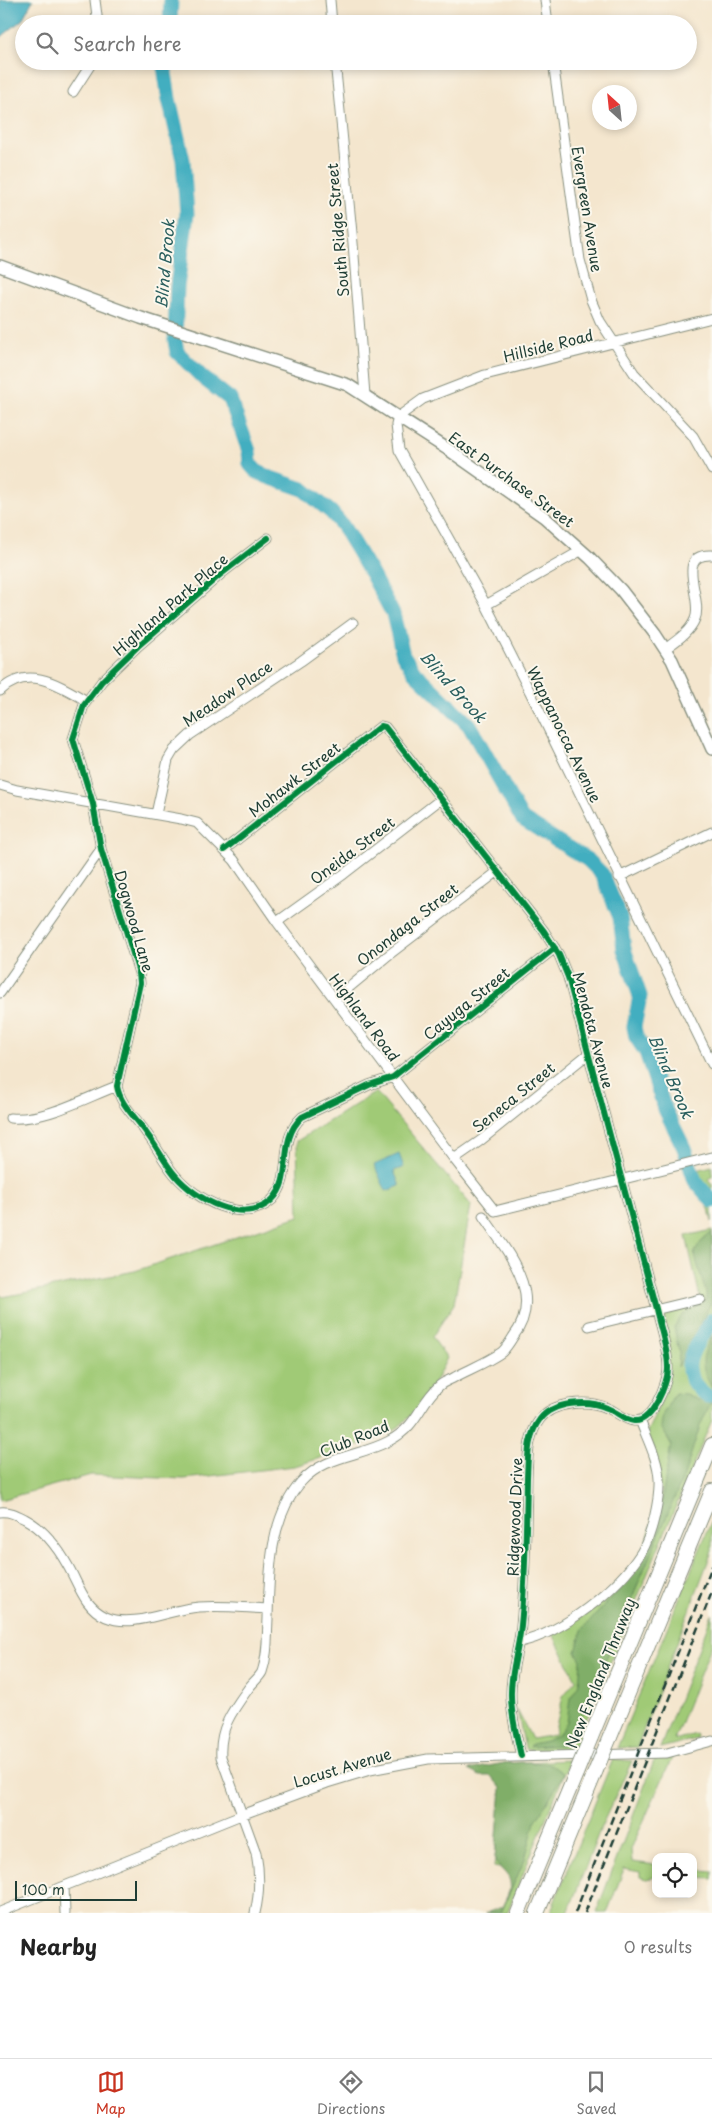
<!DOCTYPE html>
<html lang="en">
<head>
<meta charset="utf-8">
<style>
  :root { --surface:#fff; --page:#f6f6f6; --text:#222; --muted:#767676; --line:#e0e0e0; --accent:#c8321e }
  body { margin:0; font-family:"Playpen Sans",sans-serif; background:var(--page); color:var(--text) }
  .controls { position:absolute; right:15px; bottom:15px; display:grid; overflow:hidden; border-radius:10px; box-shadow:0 2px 8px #0003 }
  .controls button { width:45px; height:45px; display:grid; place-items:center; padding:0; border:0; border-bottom:1px solid var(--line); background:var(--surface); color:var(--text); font:25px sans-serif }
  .compass { position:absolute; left:592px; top:85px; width:45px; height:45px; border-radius:50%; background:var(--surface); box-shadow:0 2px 8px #0003; rotate:333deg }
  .scale { position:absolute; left:15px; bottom:12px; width:122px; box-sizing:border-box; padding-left:5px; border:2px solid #1f3d34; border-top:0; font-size:14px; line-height:18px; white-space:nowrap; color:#1f3d34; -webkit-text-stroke:4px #fbf7ec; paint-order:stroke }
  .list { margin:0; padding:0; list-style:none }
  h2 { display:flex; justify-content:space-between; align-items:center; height:65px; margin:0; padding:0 20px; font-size:21px }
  h2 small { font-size:16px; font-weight:400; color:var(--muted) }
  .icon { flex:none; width:28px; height:28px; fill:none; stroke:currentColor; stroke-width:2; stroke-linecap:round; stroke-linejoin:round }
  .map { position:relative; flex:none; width:712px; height:1913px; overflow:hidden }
  .search { position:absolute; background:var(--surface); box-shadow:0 2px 8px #0003; left:15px; right:15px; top:15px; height:55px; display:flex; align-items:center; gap:12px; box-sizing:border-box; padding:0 18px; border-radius:28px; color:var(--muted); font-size:19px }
  .sheet { height:145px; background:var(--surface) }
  nav { display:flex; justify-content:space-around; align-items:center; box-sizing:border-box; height:70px; border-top:1px solid var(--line); background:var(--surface); font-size:14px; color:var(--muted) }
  nav a { display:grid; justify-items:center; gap:2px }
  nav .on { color:var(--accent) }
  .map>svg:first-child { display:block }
  .green { fill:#a0ca76; stroke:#608455 }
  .forest { fill:#80ae67; stroke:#50764e }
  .water { fill:#42aec0; stroke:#30767a }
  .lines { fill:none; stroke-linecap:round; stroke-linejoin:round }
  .river { stroke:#42aec0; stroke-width:15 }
  .minor-casing { stroke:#8a9281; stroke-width:11 }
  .major-casing { stroke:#8a9281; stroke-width:14 }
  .highway-casing { stroke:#8a9281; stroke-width:16 }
  .minor { stroke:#fff; stroke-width:9 }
  .major { stroke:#fff; stroke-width:11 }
  .highway { stroke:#fff; stroke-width:14 }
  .rail { stroke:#1f3d34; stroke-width:2.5; stroke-dasharray:8 4; stroke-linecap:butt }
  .highway-bridge-casing { stroke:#8a9281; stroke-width:16; stroke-linecap:butt }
  .highway-bridge { stroke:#fff; stroke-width:14 }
  .cycleway-casing { stroke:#fbf7ec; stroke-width:9 }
  .cycleway { stroke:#00873e; stroke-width:6 }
  .labels { text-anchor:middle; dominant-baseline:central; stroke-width:4; stroke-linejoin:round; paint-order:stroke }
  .street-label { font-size:15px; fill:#1f3d34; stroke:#fbf7ec }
  .water-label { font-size:16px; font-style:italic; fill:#2a5f5e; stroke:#fbf7ec }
</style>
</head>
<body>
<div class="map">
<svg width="712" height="1913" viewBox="0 0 712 1913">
  <rect width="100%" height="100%" fill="#fbf7ec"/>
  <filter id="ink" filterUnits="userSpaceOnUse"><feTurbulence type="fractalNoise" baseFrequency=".02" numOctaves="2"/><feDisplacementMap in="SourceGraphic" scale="10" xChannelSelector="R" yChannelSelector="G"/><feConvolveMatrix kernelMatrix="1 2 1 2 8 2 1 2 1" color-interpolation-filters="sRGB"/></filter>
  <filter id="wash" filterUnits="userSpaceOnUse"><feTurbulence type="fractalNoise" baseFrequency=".0096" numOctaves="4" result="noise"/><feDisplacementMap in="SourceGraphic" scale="20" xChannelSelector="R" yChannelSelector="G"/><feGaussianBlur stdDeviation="1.12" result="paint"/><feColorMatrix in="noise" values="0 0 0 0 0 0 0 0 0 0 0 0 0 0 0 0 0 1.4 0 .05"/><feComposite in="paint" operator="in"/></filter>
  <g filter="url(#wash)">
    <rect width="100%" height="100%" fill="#f4e6ce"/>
    <!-- green -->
    <path class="green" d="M376,1092L471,1205L454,1304L432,1337L447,1358L436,1380L417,1410L393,1432L352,1448L295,1466L184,1479L91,1475L0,1500V1294L3,1297L135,1271L299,1216L297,1141Z
      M712,1166V1176L708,1179L712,1184V1222L709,1209L686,1173Z
      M712,1230V1420L574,1749L528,1750L525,1748L517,1710L532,1739L554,1735L563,1696L576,1680L553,1634L597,1607L625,1579L642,1556L661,1493L647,1432L668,1385L661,1314L663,1312L701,1302L686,1236Z
      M712,1520V1551L637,1747L617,1748Z
      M712,1614V1644L674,1740L696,1734L697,1736L696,1739L660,1748Z
      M672,1758L631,1849L632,1862L656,1865V1877L646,1879L640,1877V1872L624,1869L607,1913H596L654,1761Z
      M613,1759L632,1761L601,1827L568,1913H550Z
      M570,1760L507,1913H493L500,1912L518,1872L494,1867L504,1763Z
      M693,1869L712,1871V1879L693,1878Z"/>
    <!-- forest -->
    <path class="forest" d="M712,1232V1301L678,1367L679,1352L674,1327L683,1314L706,1300V1293L694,1253L701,1242Z
      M712,1336V1388C700,1366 700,1358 712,1336Z
      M712,1392V1400L700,1426L684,1476L572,1739L565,1745L530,1747L532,1744L547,1741L559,1734L567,1722L570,1698L579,1684L581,1660L576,1652L582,1630L622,1586L646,1553L659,1517L671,1444L661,1427L663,1414L675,1393L686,1394L699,1401Z
      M525,1762L550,1764L564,1774L535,1822L525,1859L501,1913H486L502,1907C507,1896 516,1884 505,1873C501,1868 497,1866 495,1860L501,1788L491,1776H480L468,1770L504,1763Z"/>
    <!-- water -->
    <path class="water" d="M0,0H33L22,20L0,38Z
      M399,1154L404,1167L394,1171L400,1186L386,1191L374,1165Z"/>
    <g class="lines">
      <!-- river -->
      <path class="river" d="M170,24L171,0
        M166,61L165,73L169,99L183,160L187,214L177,287L175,340L177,352L203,378L230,399L249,451L250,464L256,471L268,477L303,489L331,512L342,525L371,573L393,614L403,655L415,673L469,725L522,819L588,860L602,874L620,917L624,949L640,996L634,1027L636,1037L646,1052L664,1107L684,1148L695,1181L712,1201
        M707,1396C673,1371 694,1348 712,1320"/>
    </g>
  </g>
  <g filter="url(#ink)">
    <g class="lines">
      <defs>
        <path id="minor" d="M95,0L98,24
          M330,0L332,24
          M545,0L548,24
          M335,61L353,243L365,395
          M553,61L580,260L591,300L600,321L634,373L693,436L712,470
          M73,92L93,61
          M712,318L485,375L423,399L398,417L396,425L399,450L486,605L535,702L712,1064
          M268,538L221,574L138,646L102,681L84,705L73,739L93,804L101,849L139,973L140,983L117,1086C120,1105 137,1118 147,1134C157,1147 164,1162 175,1175C195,1199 243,1226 272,1200C295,1177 276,1141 302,1117L369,1085L393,1077L555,948
          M486,605L582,550
          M665,649C676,641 690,632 695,619C704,599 673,553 712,555
          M0,691C28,664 59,685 87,701
          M0,785L17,790L181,819L197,823L234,860L277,922L454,1159L495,1211L712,1157
          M156,814L168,760L174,750L190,735L301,661L353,623
          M224,850L381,726L385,727L544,931L559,955L568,977L656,1309C660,1327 668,1348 668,1368C668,1383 652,1423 634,1421C624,1420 616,1411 607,1408C588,1399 553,1402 540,1419C527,1436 528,1458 527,1478C526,1527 526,1576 521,1625C519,1649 510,1673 511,1696C511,1716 517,1737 521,1756
          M619,877L712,832
          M277,922L344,874L441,799
          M0,993L101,849
          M335,999L386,957L497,872
          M10,1118C45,1121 85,1098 117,1086
          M454,1159L480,1141L588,1054
          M589,1326L700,1299
          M0,1512C10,1511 17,1515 25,1519C44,1529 58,1548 68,1566C79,1585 84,1607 106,1617C134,1629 169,1609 199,1607C222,1605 245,1608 268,1609
          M520,1642C563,1633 618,1589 641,1553C652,1535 660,1499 659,1479C658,1459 647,1439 640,1420
          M64,1887L65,1913
          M0,1912L241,1815L327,1783L370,1770L428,1759L667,1753L712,1741
          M255,1913C260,1892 260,1874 256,1853L221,1757C219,1729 232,1711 248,1689C252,1683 259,1678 262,1672C268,1655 267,1637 268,1619C269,1574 269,1519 301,1482C325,1455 359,1457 389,1441C419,1425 418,1405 439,1386C443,1382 450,1380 455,1377C470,1369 488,1362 502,1352C506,1348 510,1342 513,1337C546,1295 507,1252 483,1216"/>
        <path id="major" d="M0,266L141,318L348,385L449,450L544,517L590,558L621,590L655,634L672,660L712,749"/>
        <path id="highway" d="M591,1737L712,1445
          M610,1737L712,1491
          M518,1913L577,1771
          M537,1913L596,1770"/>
      </defs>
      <!-- minor casing -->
      <use href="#minor" class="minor-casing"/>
      <!-- major casing -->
      <use href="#major" class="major-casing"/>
      <!-- highway casing -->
      <use href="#highway" class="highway-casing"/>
      <!-- minor -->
      <use href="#minor" class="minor"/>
      <!-- major -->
      <use href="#major" class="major"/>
      <!-- highway -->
      <use href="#highway" class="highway"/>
      <!-- rail -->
      <path class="rail" d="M575,1913L712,1566
        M585,1913L712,1592"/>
      <defs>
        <path id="highway-bridge" d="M596,1770L610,1737
          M577,1771L591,1737"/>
      </defs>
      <!-- highway-bridge casing -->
      <use href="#highway-bridge" class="highway-bridge-casing"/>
      <!-- highway-bridge -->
      <use href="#highway-bridge" class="highway-bridge"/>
      <defs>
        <path id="cycleway" d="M268,538L221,574L138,646L102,681L84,705L73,739L93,804L101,849L139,973L140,983L117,1086C120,1105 137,1118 147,1134C157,1147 164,1162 175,1175C195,1199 243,1226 272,1200C295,1177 276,1141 302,1117L369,1085L393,1077L555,948
          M224,850L381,726L385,727L544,931L559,955L568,977L656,1309C660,1327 668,1348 668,1368C668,1383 652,1423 634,1421C624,1420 616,1411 607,1408C588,1399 553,1402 540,1419C527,1436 528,1458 527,1478C526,1527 526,1576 521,1625C519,1649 510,1673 511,1696C511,1716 517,1737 521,1756"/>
      </defs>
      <!-- cycleway casing -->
      <use href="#cycleway" class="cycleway-casing"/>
      <!-- cycleway -->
      <use href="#cycleway" class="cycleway"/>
    </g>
  </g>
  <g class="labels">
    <!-- street labels -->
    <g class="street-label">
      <text transform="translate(588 209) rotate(81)">Evergreen Avenue</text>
      <text transform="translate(337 230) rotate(-95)">South Ridge Street</text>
      <text transform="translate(548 345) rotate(-14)">Hillside Road</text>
      <text transform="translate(512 479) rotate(36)">East Purchase Street</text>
      <text transform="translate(170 604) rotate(-41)">Highland Park Place</text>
      <text transform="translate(227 693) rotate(-34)">Meadow Place</text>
      <text transform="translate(565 734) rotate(64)">Wappanocca Avenue</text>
      <text transform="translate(294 779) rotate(-38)">Mohawk Street</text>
      <text transform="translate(352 850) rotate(-37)">Oneida Street</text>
      <text transform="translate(135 921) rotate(74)">Dogwood Lane</text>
      <text transform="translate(407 924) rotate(-38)">Onondaga Street</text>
      <text transform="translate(466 1003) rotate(-39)">Cayuga Street</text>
      <text transform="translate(365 1017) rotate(53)">Highland Road</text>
      <text transform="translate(594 1030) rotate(75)">Mendota Avenue</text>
      <text transform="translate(513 1097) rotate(-39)">Seneca Street</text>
      <text transform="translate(354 1438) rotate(-22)">Club Road</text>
      <text transform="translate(514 1517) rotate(-88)">Ridgewood Drive</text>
      <text transform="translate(600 1673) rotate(-68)">New England Thruway</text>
      <text transform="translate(342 1767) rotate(-17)">Locust Avenue</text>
    </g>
    <!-- water labels -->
    <g class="water-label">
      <text transform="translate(164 264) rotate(-85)">Blind Brook</text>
      <text transform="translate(454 686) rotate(48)">Blind Brook</text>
      <text transform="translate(672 1076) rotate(67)">Blind Brook</text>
    </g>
  </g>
</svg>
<div class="controls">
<button><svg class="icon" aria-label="locate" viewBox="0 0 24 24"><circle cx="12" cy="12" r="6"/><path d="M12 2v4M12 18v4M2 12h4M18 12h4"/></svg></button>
</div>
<svg class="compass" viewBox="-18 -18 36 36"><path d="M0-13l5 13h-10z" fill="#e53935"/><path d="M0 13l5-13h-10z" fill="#767676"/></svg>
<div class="scale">100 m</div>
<div class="search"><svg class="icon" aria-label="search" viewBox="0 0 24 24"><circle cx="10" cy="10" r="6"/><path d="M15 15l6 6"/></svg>Search here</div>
</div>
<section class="sheet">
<h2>Nearby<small>0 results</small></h2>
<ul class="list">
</ul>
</section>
<nav>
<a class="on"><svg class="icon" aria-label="map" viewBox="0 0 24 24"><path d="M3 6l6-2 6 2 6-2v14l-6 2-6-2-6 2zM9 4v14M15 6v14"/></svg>Map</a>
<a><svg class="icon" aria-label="directions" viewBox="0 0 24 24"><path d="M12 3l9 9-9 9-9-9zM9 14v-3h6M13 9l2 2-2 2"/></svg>Directions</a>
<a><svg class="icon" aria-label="saved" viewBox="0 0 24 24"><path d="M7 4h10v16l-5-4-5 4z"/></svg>Saved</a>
</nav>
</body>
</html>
